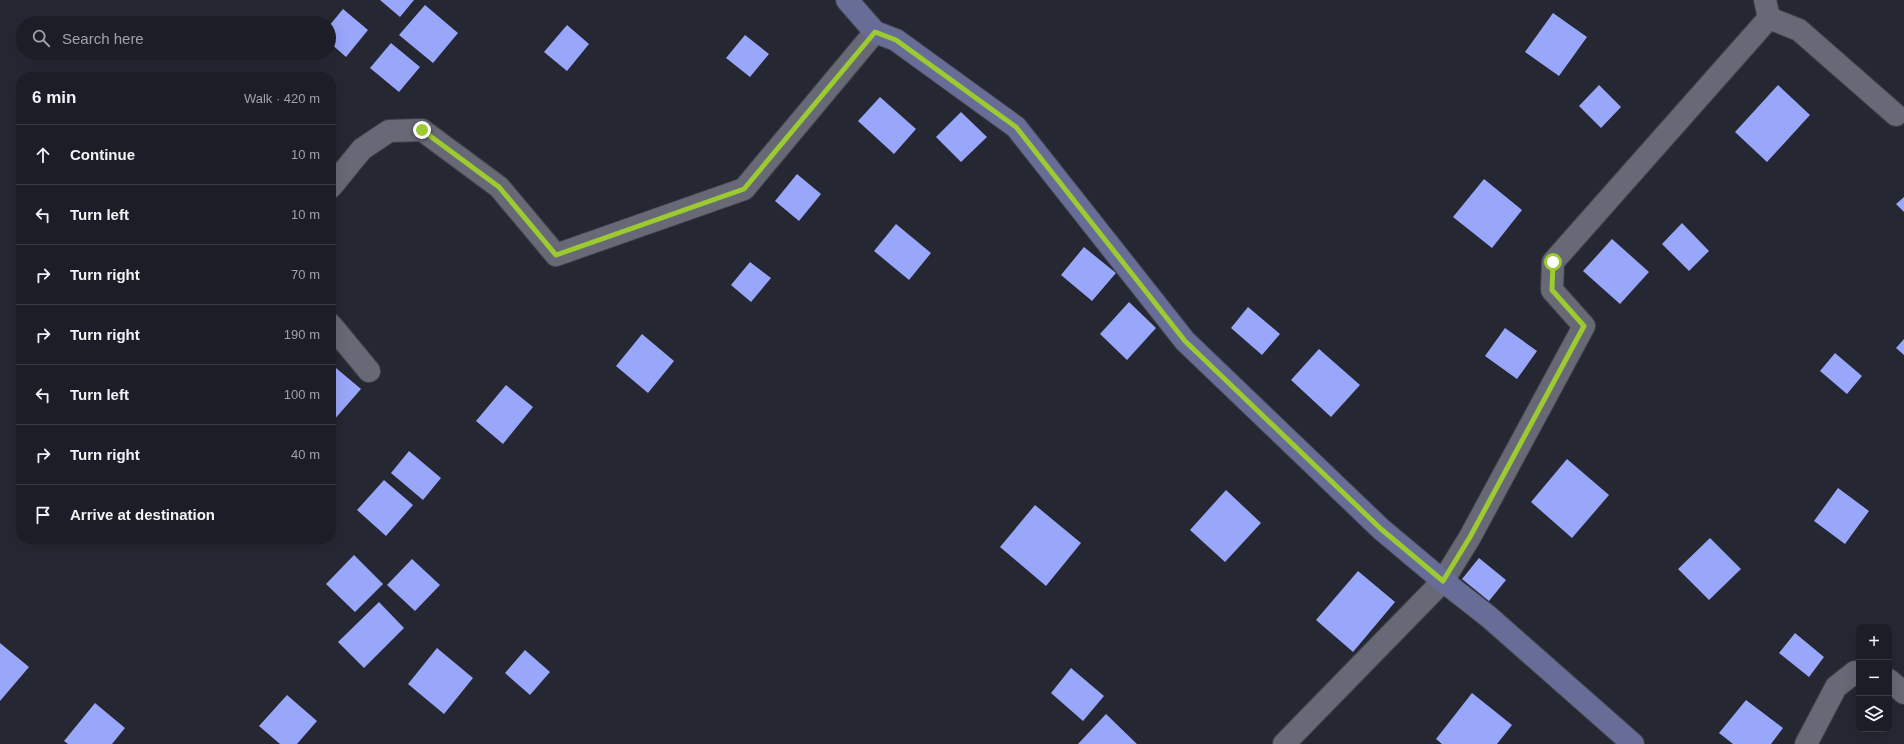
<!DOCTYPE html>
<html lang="en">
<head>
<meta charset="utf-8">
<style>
  :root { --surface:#1c1d26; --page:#292a32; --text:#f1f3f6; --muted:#a0a2a7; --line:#3a3b43 }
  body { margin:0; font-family:Helvetica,sans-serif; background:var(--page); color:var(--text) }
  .controls { position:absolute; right:12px; bottom:12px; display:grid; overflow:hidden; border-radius:8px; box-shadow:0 4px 16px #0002 }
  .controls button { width:36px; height:36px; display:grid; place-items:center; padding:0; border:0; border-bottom:1px solid var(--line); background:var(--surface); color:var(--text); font:20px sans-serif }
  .stop { position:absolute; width:12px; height:12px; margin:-9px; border:3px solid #9cca31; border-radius:50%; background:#fff }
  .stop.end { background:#9cca31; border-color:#fff; box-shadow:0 1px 4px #0008 }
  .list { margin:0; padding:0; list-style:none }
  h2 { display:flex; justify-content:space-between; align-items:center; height:52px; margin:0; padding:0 16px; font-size:17px }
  h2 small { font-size:13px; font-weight:400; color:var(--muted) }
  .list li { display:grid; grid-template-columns:26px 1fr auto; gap:12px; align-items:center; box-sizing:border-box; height:60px; padding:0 16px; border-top:1px solid var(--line) }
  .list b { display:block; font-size:15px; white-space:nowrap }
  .list em { font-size:13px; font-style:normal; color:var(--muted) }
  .icon { flex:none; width:22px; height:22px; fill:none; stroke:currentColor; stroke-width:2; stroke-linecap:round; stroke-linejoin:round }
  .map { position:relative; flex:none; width:1904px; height:744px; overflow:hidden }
  .search { position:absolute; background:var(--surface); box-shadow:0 4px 16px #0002; left:16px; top:16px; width:320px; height:44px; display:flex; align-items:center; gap:10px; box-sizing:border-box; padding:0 14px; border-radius:22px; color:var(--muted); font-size:15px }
  .panel { position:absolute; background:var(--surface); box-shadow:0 4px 16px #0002; left:16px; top:72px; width:320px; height:472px; border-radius:16px }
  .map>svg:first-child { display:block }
  .building { fill:#99a7fa }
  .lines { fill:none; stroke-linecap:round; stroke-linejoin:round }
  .street-casing { stroke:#41434b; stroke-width:24 }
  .secondary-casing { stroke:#41434b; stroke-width:24 }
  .street { stroke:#676a76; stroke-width:22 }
  .secondary { stroke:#676d97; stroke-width:22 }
  .route { stroke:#9cca31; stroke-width:5 }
</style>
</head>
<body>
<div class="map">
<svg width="1904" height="744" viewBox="0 0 1904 744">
  <rect width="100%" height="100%" fill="#252732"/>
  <!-- building -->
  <path class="building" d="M380,0H414L400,17Z
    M425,5L458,33L433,63L399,35Z
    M343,9L368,30L346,57L329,42V26Z
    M1553,13L1587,37L1559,76L1525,52Z
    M567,25L589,44L567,71L544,52Z
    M745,35L769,54L750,77L726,58Z
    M391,43L420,67L399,92L370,68Z
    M1599,85L1621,107L1601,128L1579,106Z
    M1778,85L1810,115L1767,162L1735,132Z
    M880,97L916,129L894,154L858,121Z
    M961,112L987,137L961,162L936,137Z
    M797,174L821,194L799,221L775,201Z
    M1484,179L1522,210L1492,248L1453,217Z
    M1904,197V212L1896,204Z
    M1682,223L1709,251L1689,271L1662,244Z
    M896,224L931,253L909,280L874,251Z
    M1612,239L1649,272L1620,304L1583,271Z
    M1084,247L1116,273L1092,301L1061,275Z
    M750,262L771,278L751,302L731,285Z
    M1129,302L1156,328L1127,360L1100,334Z
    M1248,307L1280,334L1262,355L1231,328Z
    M1505,328L1537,351L1517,379L1485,356Z
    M642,334L674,361L648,393L616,366Z
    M1904,339V355L1896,348Z
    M1319,349L1360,385L1331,417L1291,380Z
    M1835,353L1862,376L1847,394L1820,371Z
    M336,368L361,389L333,421L331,419V374Z
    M506,385L533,407L503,444L476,421Z
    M409,451L441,478L423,500L391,473Z
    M1567,459L1609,495L1572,538L1531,502Z
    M384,480L413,505L386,536L357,510Z
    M1838,488L1869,511L1845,544L1814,521Z
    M1226,490L1261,523L1225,562L1190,530Z
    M1035,505L1081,543L1046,586L1000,547Z
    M1710,538L1741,569L1709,600L1678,569Z
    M354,555L383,584L355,612L326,584Z
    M1479,558L1506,580L1489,601L1462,579Z
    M412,559L440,585L415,611L387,585Z
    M1358,571L1395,602L1353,652L1316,620Z
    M379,602L404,628L364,668L338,642Z
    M1795,633L1824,657L1809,677L1779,653Z
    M0,643L29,667L0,701Z
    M437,648L473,678L444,714L408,684Z
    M525,650L550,672L530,695L505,673Z
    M1071,668L1104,696L1083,721L1051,693Z
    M1472,693L1512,725L1497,744H1442L1436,739Z
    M287,695L317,721L297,744H280L259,726Z
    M1746,700L1783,728L1771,744H1733L1719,733Z
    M95,703L125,728L112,744H68L64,741Z
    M1106,714L1137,744H1078Z"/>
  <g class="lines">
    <defs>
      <path id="street" d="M1765,0L1769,18
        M1769,18L1799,30L1896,115
        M331,187L362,149L389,131L422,130L499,187L556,255L744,189L875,32
        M331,325L369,371
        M1889,680L1904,693
        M1284,744L1443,581L1470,537L1584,326L1552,290L1553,262L1769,18
        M1806,744L1836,687L1855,672H1859"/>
      <path id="secondary" d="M847,0L875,32L896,40L1016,127L1185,341L1381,529L1443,581L1489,617L1633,744"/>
    </defs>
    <!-- street casing -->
    <use href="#street" class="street-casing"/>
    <!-- secondary casing -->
    <use href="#secondary" class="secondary-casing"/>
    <!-- street -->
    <use href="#street" class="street"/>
    <!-- secondary -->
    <use href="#secondary" class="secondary"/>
  </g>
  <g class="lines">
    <!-- route -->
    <path class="route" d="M422,130L499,187L556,255L744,189L875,32L896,40L1016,127L1185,341L1381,529L1443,581L1470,537L1584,326L1552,290L1553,262"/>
  </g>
</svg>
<div class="controls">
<button>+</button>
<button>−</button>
<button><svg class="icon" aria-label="layers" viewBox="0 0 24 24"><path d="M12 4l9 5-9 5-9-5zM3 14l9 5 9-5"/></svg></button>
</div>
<div class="stop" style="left:1553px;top:262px"></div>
<div class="stop end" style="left:422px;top:130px"></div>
<div class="search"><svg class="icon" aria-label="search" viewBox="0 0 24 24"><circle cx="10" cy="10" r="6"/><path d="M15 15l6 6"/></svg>Search here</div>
<section class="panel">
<h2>6 min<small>Walk · 420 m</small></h2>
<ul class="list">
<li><svg class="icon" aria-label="ahead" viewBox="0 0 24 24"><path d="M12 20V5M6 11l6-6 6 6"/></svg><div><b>Continue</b></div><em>10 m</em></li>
<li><svg class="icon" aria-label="left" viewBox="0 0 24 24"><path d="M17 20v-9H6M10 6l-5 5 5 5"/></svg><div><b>Turn left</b></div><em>10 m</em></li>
<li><svg class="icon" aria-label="right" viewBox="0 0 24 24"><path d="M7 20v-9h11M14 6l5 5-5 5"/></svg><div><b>Turn right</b></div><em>70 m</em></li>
<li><svg class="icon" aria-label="right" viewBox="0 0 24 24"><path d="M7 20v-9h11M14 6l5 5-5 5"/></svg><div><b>Turn right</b></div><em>190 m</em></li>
<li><svg class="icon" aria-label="left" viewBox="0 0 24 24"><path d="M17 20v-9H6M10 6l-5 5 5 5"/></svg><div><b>Turn left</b></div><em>100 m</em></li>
<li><svg class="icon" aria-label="right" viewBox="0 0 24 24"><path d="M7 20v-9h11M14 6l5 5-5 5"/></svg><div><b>Turn right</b></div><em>40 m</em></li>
<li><svg class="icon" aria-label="arrive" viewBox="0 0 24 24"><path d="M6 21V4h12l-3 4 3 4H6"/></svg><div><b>Arrive at destination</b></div></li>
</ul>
</section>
</div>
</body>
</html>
